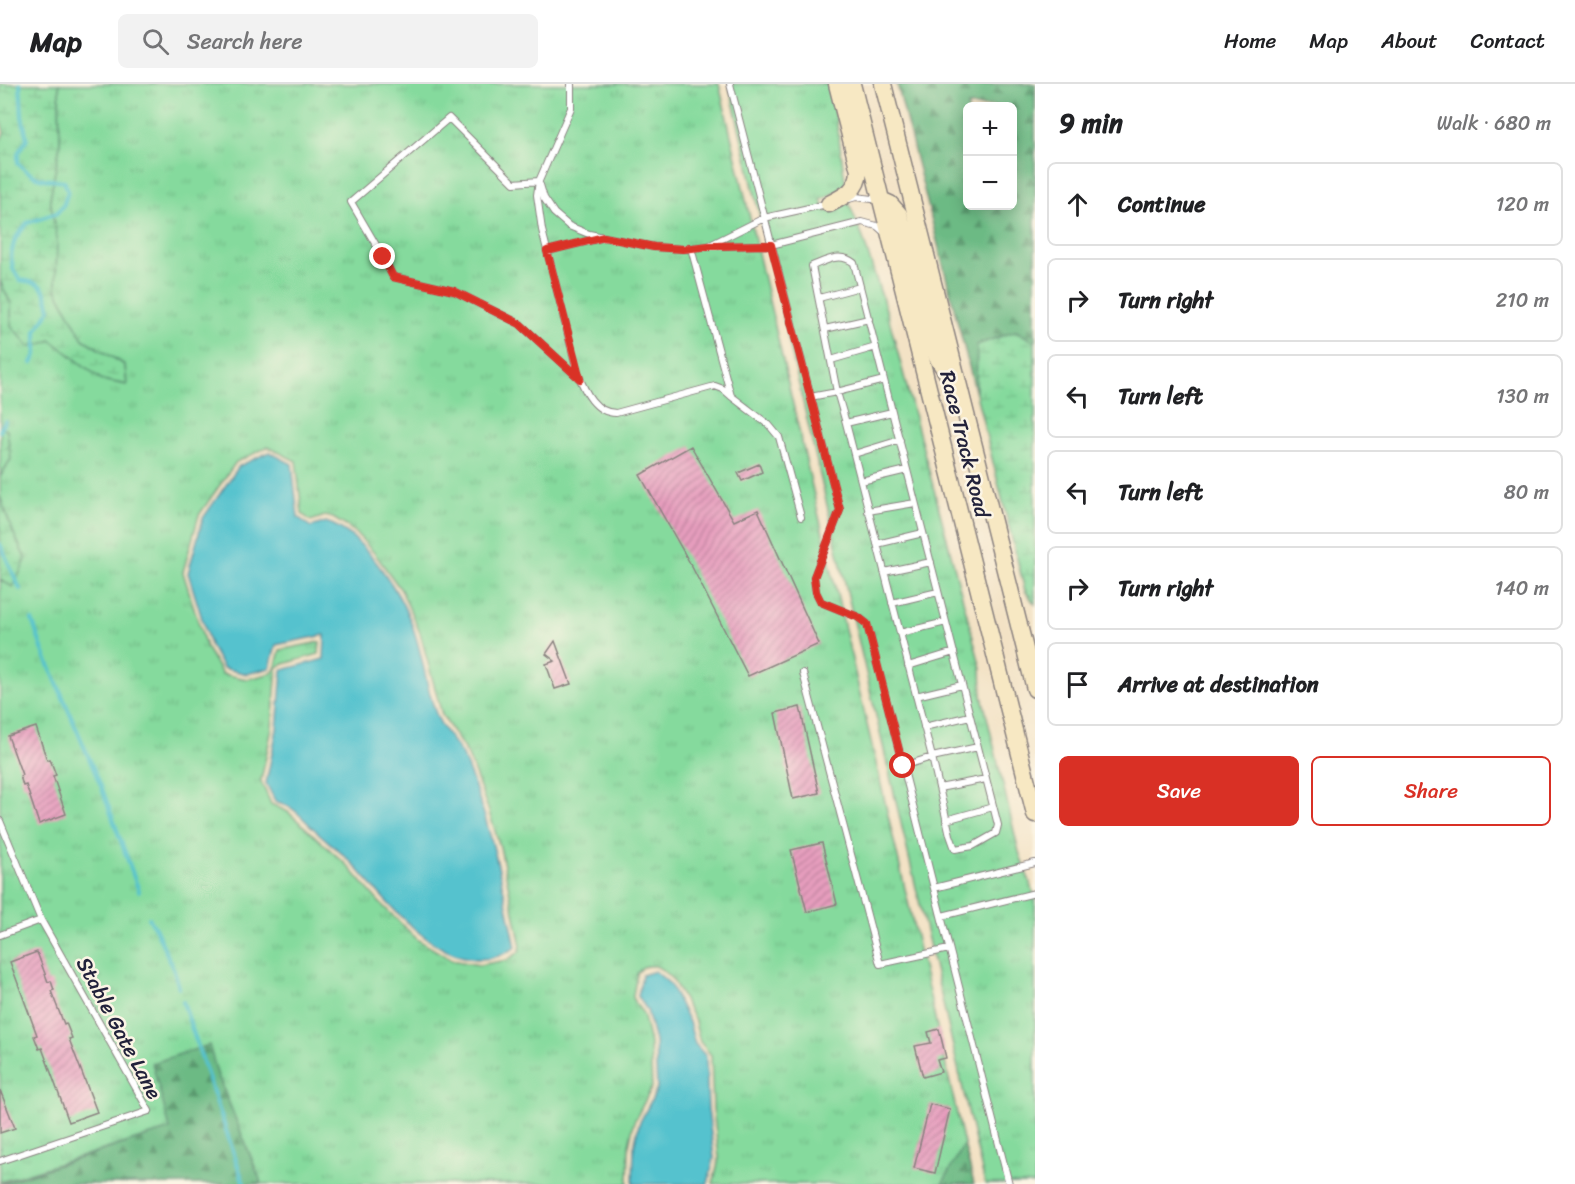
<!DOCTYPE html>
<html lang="en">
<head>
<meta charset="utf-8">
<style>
  :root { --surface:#fff; --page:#f2f2f2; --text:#202124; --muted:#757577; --line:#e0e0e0; --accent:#d93025 }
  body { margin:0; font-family:Sriracha,sans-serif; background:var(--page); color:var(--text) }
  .controls { position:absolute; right:18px; top:18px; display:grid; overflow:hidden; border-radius:9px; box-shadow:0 3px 15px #0003 }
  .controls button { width:54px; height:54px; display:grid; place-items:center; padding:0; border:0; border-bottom:2px solid var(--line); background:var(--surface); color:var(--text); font:30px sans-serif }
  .stop { position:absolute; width:18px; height:18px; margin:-14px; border:4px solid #d93025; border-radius:50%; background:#fff }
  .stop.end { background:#d93025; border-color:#fff; box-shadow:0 2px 6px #0008 }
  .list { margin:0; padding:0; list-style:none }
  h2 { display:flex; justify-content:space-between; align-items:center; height:78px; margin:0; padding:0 24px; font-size:26px }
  h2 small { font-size:20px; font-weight:400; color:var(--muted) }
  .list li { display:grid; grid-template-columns:39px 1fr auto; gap:18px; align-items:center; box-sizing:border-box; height:84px; margin:0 12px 12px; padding:0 12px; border:2px solid var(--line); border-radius:9px }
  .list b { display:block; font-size:22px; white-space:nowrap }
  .list em { font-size:20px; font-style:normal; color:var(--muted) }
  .actions { display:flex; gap:12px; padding:18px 24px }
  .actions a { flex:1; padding:14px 0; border:2px solid var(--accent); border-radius:9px; text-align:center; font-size:21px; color:var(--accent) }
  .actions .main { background:var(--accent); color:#fff }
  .icon { flex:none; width:33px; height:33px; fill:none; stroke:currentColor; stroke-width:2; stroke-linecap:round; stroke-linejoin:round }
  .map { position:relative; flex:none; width:1035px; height:1100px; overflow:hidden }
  header { display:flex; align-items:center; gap:36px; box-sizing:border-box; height:84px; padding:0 30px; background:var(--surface); border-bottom:2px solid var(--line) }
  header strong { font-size:28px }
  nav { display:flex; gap:33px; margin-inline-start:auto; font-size:21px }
  .search { width:420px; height:54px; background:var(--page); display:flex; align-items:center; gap:15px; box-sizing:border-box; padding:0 21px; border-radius:9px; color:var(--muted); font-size:22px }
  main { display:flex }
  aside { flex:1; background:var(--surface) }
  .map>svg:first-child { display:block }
  .forest { fill:url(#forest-firs); stroke:#476e60; stroke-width:1.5; fill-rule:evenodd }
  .wetland { fill:url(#wetland-marsh); stroke:#547e6c; stroke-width:1.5 }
  .park { fill:url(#park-tufts); stroke:#547e6c; stroke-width:1.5; fill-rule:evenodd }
  .water { fill:#55c2ce; stroke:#3c7284; stroke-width:1.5 }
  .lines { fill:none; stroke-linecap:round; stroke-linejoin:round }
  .stream { stroke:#55c2ce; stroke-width:4 }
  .building { fill:url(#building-hatch) }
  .service-casing { stroke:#8a8280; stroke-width:8 }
  .secondary-casing { stroke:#8a8280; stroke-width:19 }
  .service { stroke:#fff; stroke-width:6 }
  .secondary { stroke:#f7e8c3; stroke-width:16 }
  .route { stroke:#d93025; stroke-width:8 }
  .labels { text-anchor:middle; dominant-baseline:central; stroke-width:5; stroke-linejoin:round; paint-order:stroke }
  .street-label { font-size:21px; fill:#22223b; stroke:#fcf5e5 }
</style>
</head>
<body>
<header>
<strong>Map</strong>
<div class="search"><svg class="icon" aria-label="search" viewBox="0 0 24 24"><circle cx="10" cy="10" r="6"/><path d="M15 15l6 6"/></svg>Search here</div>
<nav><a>Home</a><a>Map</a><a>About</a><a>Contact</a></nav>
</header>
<main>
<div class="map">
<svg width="1035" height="1100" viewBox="0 0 1035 1100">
  <defs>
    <pattern id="forest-firs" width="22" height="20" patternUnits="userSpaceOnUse" patternTransform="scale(1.5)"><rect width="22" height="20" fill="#6cba84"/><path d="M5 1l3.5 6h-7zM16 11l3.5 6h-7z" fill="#58976d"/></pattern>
    <pattern id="wetland-marsh" width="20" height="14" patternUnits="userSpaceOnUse" patternTransform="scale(1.5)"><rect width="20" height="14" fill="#85da9d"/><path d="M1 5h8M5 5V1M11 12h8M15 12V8" fill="none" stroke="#73bb88"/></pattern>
    <pattern id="park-tufts" width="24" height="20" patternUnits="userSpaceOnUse" patternTransform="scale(1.5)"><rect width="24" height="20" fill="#85da9d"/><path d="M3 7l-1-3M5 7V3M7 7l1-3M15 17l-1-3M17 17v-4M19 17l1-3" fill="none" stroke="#73bb88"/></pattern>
    <pattern id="building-hatch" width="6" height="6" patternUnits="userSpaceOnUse" patternTransform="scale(1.5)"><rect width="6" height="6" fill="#e79ebe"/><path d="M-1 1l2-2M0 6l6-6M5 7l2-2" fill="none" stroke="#bb809c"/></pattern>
  </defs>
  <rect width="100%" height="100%" fill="#fcf5e5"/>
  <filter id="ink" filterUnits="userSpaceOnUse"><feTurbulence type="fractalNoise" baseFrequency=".0167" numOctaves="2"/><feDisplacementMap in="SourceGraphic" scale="12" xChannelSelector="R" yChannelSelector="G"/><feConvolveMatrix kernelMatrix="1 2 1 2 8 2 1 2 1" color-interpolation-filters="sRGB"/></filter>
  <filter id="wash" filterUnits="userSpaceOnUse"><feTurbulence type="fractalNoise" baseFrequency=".008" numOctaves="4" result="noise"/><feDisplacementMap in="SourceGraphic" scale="24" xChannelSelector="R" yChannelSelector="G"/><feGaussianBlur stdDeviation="1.35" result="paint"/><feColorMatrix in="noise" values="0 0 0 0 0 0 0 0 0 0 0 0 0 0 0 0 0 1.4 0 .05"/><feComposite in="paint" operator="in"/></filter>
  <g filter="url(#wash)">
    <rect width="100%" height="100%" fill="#f3e2c5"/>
    <!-- forest -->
    <path class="forest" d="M897,0H1035V258L1015,247L977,261L976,310ZM968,22H1012V122H968Z
      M210,960L217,989L262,1100H0L169,1045L152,979Z
      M964,1060L974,1100H942Z"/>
    <!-- wetland -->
    <path class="wetland" d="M0,0H59L60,61L50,115L57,154L56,205L83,255L125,281L127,301L102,296L51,256L40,261L29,262L11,242V220L0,197V58L4,49L0,32Z
      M1016,247L1035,258V520L1025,507L976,310L977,261Z
      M0,343L7,346L11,375L0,393Z
      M0,412L11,443L26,476L13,504L0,496Z"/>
    <!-- park -->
    <path class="park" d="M59,0H719L964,1060L942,1100H713L719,1074L713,1025L711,971L700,958L694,935L673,896L661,885L656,882H648L643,883L637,889L633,912L634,918L643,929L650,959L652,1003L634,1038L629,1061L628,1100H262L217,989L209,961L152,979L170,1045L0,1098V496L13,503L26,476L11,443L0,412V393L11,375L7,346L0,343V197L11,220V242L29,262L40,261L51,256L102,296L127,301L125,281L83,255L56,205L57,154L50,115L60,61ZM268,363L296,377L302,430L311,437L325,432L333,434L354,447L375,470L401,506L420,549L442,631L468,671L488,725L500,763L521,862L519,868L507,876L479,881L452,876L418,856L379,818L348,782L288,728L271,720L261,697L272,644L277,584L281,581L319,570L320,558L280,566L275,585L272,589L248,595L222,590L206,563L183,488L199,431L236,378Z
      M729,0H829L833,13L846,103L821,116L826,128L848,117L863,154L889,235L981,584L982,612L1019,768L1035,813V1100H985Z"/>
    <!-- water -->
    <path class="water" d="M269,368L292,380L298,433L311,443L326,438C366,450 405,515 416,553C424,579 427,607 437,632C443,648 457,660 464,675C490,735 502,799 516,863C454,907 389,820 353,780C341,768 327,757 315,746C307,739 300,730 291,724C287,721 280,719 275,717L266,699L277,645L282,586L324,575L325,551L276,561L270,584L247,590L223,584L210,561L188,489L203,434L239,382Z
      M655,887L670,900L689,938L695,960L706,972L708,1025L714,1074L708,1100H633L634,1062L639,1040L657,1005L655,958L647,926L638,912L642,891Z"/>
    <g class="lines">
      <!-- stream -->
      <path class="stream" d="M20,0L22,32L27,55L18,69V79C33,95 42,96 64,97L68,107L64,120L57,129L27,139L15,155L11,171L13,185L20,196C44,199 44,203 50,225L36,247V271L32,279
        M0,347L5,337
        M0,460L20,505
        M32,536L43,567L101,702L139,807
        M149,834L156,846L174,886L179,904
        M183,918L244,1100"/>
    </g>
    <g id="blocks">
      <!-- building -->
      <path class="building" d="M691,362L734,437L758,426L819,560L748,592L691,481L640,391Z
        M759,380L762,388L742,397L738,389Z
        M555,557L571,600L555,605L546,580L555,577L546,570Z
        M800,623L819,709L793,715L775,629Z
        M36,643L47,676L50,675L56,691L53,692L66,730L39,740L26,701L23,702L20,692L22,691L8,652Z
        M822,759L837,820L807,828L791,766Z
        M37,868L48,898L51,897L54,906L51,907L64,940L66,939L72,954L69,955L97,1028L69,1038L42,964L39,965L34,952L37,951L10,878Z
        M939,945L946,974L937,976L941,988L923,993L915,962L931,959L928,948Z
        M0,1006L15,1044L0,1049Z
        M930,1020L950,1025L935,1089L914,1084Z"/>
    </g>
  </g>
  <g filter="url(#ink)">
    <use href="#blocks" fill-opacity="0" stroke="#8a8280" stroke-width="1.5"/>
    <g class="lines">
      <defs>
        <path id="service" d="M571,0V24L539,97L537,111L542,146L578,290C585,308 595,329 616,329L715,302L723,305L731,312
          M730,0L840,426L814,493L816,508L821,518L858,533L867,540L1009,1100
          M539,97L514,99L449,34L351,118L383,173L393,193L454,207L520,240L580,295
          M540,101L544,114L554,129L569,142L589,150L654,163L683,165L709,162L771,161L862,138L877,142L885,149
          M849,115L856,113L880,116
          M710,161L764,134L827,120
          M691,164L731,312L769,341L779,353L801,433
          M547,167L601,154
          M819,214L860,203
          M825,245L869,235
          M831,276L876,263
          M884,296L837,308L846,339L932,673L978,663
          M810,313L837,308L812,182C827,176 840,168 854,179L998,741L996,749L973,762L955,765L950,751L932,673L903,682
          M846,339L892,328
          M854,370L900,356
          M861,397L907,386
          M868,427L915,419
          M877,460L923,449
          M884,488L931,478
          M892,519L938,508
          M900,549L946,538
          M908,582L954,568
          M803,589L880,880L949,865
          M916,612L962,601
          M924,643L970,632
          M939,704L986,695
          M946,736L993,723
          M0,737L41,836
          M934,804L1035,779
          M942,832L1035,809
          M0,851L41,836L149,1027L0,1077"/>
        <path id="secondary" d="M852,0L1035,730
          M883,0L1035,605
          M881,116L890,120L899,130L937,273L952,297
          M829,120C845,112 858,106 859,87L837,0"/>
      </defs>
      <!-- service casing -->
      <use href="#service" class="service-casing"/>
      <!-- secondary casing -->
      <use href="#secondary" class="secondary-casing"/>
      <!-- service -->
      <use href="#service" class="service"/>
      <!-- secondary -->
      <use href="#secondary" class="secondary"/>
    </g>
  </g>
  <g class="lines" filter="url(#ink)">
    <!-- route -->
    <path class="route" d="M383,173L393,193L454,207L520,240L580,295L547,167L604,153L654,163L683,165L709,162L771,161L840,426L814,493L816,508L821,518L858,533L867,540L903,682"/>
  </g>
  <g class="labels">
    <!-- street labels -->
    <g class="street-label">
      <text transform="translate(965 360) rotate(76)">Race Track Road</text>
      <text transform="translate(119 944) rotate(62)">Stable Gate Lane</text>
    </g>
  </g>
</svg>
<div class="controls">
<button>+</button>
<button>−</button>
</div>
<div class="stop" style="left:903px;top:682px"></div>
<div class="stop end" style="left:383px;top:173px"></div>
</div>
<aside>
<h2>9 min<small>Walk · 680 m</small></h2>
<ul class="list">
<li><svg class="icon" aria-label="ahead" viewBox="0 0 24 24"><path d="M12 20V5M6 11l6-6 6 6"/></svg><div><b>Continue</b></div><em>120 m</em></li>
<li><svg class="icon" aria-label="right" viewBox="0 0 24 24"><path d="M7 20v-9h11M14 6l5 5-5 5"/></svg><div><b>Turn right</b></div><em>210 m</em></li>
<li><svg class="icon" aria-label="left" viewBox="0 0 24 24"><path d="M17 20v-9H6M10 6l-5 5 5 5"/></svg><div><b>Turn left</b></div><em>130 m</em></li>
<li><svg class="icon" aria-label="left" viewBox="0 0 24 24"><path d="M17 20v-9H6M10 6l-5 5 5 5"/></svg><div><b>Turn left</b></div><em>80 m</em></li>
<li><svg class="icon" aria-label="right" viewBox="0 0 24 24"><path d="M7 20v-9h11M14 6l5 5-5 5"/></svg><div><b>Turn right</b></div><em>140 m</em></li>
<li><svg class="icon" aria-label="arrive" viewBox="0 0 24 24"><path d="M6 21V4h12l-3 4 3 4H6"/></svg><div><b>Arrive at destination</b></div></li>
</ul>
<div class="actions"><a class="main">Save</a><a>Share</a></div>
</aside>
</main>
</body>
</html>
